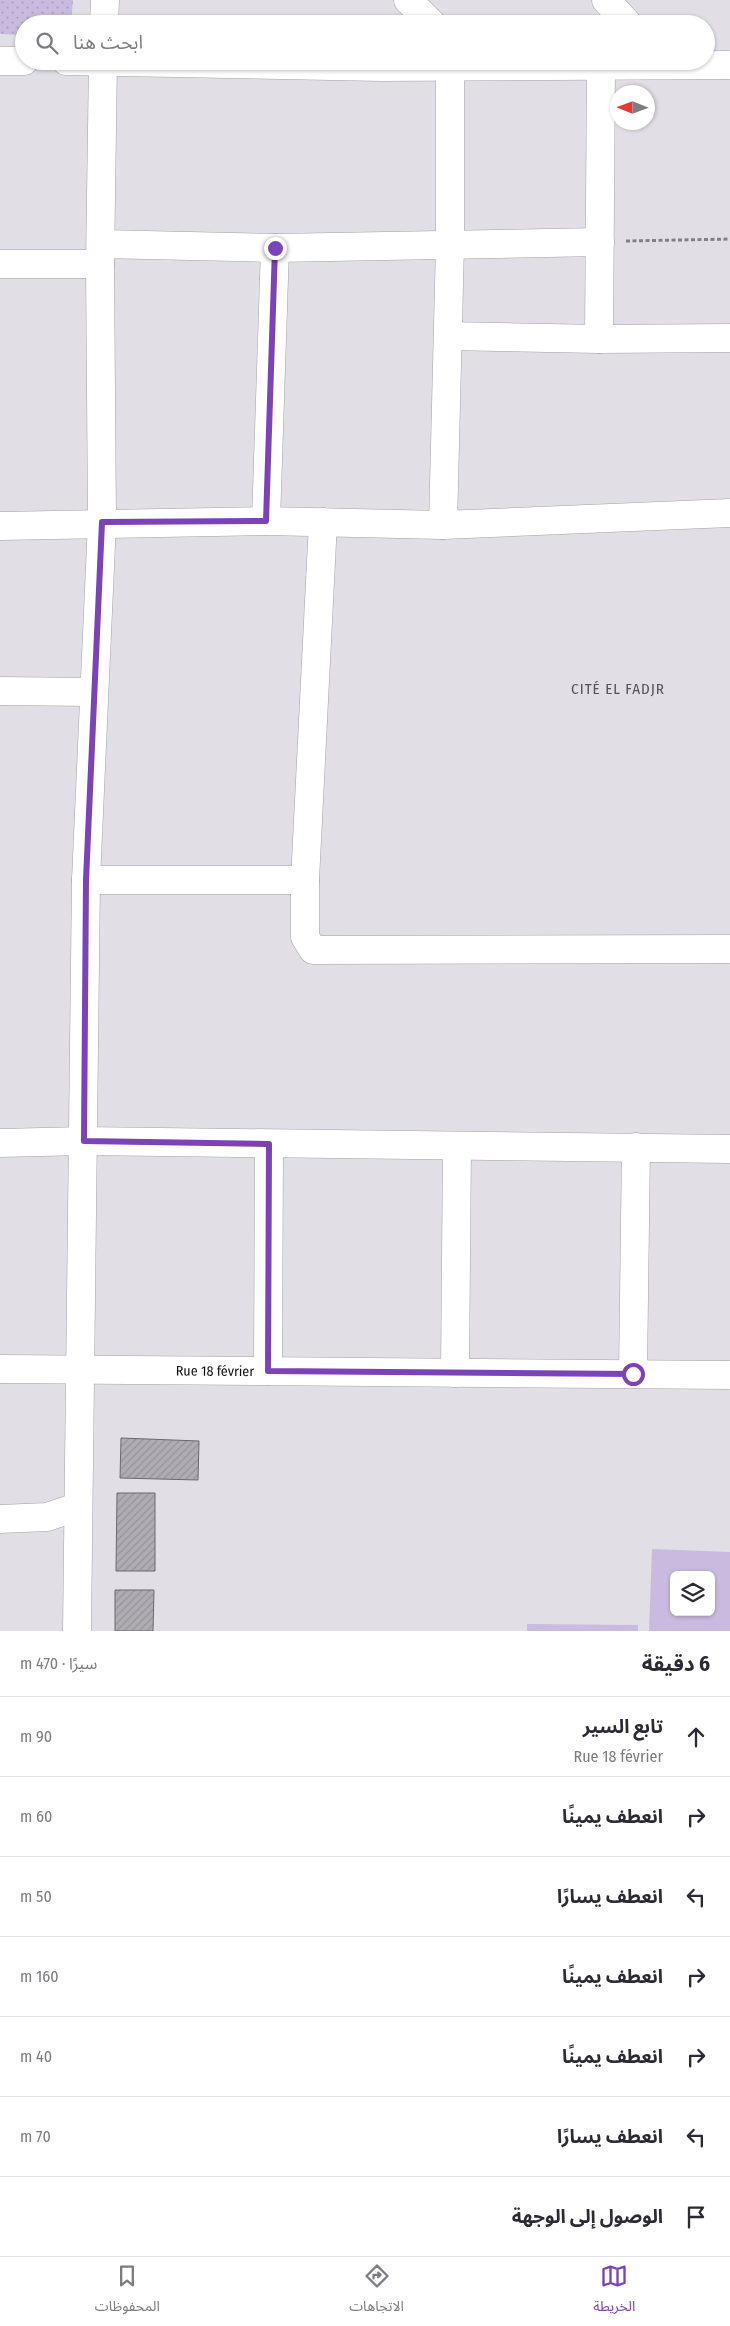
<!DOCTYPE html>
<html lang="ar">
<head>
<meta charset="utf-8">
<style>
  :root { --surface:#fff; --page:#f7f7f7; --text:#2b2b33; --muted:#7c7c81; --line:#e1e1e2; --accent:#7c43b9 }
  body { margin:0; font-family:"Fira Sans Condensed","Noto Sans Arabic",sans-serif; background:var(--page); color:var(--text); direction:rtl }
  .controls { position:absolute; right:15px; bottom:15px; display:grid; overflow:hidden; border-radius:8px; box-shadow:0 1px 4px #0004 }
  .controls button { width:45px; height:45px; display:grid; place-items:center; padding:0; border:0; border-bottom:1px solid var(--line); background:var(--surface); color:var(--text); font:25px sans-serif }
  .compass { position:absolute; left:610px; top:85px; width:45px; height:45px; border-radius:50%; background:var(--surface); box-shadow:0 1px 4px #0004; rotate:271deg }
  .stop { position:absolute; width:15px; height:15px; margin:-11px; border:4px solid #7c43b9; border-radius:50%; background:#fff }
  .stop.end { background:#7c43b9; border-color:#fff; box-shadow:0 1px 5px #0008 }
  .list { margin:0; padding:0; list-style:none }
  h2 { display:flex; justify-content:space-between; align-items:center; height:65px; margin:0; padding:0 20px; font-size:21px }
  h2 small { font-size:16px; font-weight:400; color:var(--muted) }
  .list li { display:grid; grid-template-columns:32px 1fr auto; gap:15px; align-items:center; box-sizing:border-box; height:80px; padding:0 20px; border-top:1px solid var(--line) }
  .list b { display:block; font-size:19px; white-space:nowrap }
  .list p { margin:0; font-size:16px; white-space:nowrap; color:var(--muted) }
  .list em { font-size:16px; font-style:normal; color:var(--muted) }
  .icon { flex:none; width:28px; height:28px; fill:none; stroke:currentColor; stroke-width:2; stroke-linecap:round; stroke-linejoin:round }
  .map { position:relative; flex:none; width:730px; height:1631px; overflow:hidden; direction:ltr }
  .search { position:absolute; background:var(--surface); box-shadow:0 1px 4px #0004; left:15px; right:15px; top:15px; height:55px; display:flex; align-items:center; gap:12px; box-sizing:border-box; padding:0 18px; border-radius:28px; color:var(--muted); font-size:19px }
  .sheet { height:625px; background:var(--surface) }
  nav { display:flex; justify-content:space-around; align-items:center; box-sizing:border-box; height:70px; border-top:1px solid var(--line); background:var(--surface); font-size:14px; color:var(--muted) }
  nav a { display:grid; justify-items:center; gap:2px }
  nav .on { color:var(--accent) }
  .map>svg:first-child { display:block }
  .grass { fill:url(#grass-dots) }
  .pitch { fill:#c9bbdf; fill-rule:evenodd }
  .building { fill:url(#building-hatch); stroke:#6b696f }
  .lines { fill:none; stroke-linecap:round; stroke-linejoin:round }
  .minor-casing { stroke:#a3a0a7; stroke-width:29 }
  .path { stroke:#817f85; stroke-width:3; stroke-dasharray:4 2.5; stroke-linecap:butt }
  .minor { stroke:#fff; stroke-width:28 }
  .route { stroke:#7c43b9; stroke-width:6 }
  .labels { text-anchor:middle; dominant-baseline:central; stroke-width:5; stroke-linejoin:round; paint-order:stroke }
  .street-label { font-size:14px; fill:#100f12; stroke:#e1dee6 }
  .neighbourhood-label { font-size:15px; letter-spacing:1px; fill:#545257; stroke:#e1dee6 }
</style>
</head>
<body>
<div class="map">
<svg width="730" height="1631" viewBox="0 0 730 1631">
  <defs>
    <pattern id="grass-dots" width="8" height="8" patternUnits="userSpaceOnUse" patternTransform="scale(1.25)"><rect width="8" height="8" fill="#c9bbdf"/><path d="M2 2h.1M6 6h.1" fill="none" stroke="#aca0be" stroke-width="1.8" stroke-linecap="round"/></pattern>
    <pattern id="building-hatch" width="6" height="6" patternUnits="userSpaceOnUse" patternTransform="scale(1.25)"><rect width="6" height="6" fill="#afacb3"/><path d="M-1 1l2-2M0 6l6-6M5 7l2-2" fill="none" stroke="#969399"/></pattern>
  </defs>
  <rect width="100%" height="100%" fill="#e1dee6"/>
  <!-- grass -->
  <path class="grass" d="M0,0H73L71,24H24V35L0,34Z"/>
  <!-- pitch -->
  <path class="pitch" d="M652,1549L730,1552V1631H649ZM674,1575H711V1612H674Z
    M527,1624L638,1625V1631H527Z"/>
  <!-- building -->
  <path class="building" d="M121,1438L199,1441L198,1480L120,1478Z
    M117,1493H155V1571H116Z
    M115,1590H154L153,1631H115Z"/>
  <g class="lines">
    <defs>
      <g id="minor">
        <path d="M408,0L432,24"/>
        <path d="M606,0L628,24"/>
        <path d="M104,24L105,0"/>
        <path d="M0,61H24"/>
        <path d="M66,61L382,67L730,65"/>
        <path d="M101,244L275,248L600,242"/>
        <path d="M0,264H100"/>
        <path d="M448,336L599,339L601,65"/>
        <path d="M599,339L730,338"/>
        <path d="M266,521L275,248"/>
        <path d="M323,522L305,880V937L313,950L730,949"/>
        <path d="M443,525L450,245V61"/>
        <path d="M0,526L266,521L443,525L730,513"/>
        <path d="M0,691L93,692"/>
        <path d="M86,880H305"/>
        <path d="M0,1143L84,1141L730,1149"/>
        <path id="s1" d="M0,1369L730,1375"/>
        <path d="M268,1371L269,1144"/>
        <path d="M455,1373L457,1146"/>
        <path d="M633,1374L636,1147"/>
        <path d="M0,1519L47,1517L77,1507"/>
        <path d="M77,1631L86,880L102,522L100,264L103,61"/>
      </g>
    </defs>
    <!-- minor casing -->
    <use href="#minor" class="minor-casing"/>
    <!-- path -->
    <path class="path" d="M626,241L730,239"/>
    <!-- minor -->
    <use href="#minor" class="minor"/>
  </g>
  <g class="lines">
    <!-- route -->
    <path class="route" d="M275,248L266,521L102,522L86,880L84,1141L269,1144L268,1371L633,1374"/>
  </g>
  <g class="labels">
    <!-- street labels -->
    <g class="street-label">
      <text stroke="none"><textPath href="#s1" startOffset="215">Rue 18 février</textPath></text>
    </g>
    <!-- neighbourhood labels -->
    <g class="neighbourhood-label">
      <text x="618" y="689">CITÉ EL FADJR</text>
    </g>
  </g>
</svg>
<div class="controls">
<button><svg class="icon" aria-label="layers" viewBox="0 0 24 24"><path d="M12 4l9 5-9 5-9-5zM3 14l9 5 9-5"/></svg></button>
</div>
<svg class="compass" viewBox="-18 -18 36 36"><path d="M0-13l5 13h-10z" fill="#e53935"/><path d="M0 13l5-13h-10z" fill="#7c7c81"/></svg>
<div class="stop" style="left:633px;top:1374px"></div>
<div class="stop end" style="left:275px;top:248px"></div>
<div class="search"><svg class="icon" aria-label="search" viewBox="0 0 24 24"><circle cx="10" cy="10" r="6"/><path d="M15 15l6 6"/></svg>ابحث هنا</div>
</div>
<section class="sheet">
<h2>6 دقيقة<small>سيرًا · 470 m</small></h2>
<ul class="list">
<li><svg class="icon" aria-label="ahead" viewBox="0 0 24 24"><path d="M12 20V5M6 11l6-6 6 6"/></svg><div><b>تابع السير</b><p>Rue 18 février</p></div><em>90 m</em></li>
<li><svg class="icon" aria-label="right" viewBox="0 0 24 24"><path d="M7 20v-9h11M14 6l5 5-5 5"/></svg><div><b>انعطف يمينًا</b></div><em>60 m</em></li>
<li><svg class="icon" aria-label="left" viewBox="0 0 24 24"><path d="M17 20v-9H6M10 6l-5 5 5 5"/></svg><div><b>انعطف يسارًا</b></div><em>50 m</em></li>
<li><svg class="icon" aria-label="right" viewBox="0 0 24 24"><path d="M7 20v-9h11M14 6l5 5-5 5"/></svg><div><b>انعطف يمينًا</b></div><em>160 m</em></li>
<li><svg class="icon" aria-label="right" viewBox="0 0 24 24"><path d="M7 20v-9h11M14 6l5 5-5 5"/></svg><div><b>انعطف يمينًا</b></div><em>40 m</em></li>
<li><svg class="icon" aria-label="left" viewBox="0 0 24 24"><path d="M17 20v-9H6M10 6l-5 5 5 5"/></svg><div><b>انعطف يسارًا</b></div><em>70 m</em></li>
<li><svg class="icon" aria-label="arrive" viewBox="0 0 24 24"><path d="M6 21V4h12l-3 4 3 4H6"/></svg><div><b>الوصول إلى الوجهة</b></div></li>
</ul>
</section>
<nav>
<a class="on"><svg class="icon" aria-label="map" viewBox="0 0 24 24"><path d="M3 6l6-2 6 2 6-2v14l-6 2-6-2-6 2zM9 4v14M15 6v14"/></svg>الخريطة</a>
<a><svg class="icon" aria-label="directions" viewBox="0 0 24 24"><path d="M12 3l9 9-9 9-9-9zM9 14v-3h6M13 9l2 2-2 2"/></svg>الاتجاهات</a>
<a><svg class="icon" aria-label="saved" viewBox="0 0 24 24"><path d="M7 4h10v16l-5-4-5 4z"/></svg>المحفوظات</a>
</nav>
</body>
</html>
